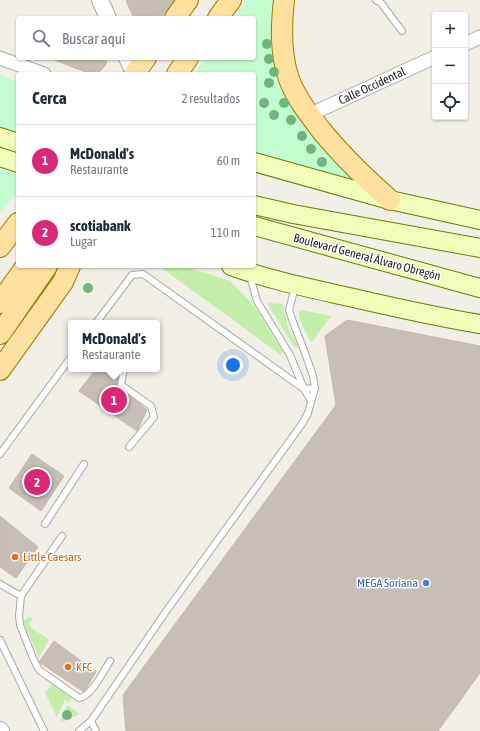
<!DOCTYPE html>
<html lang="es">
<head>
<meta charset="utf-8">
<style>
  :root { --surface:#fff; --page:#f6f6f7; --text:#1f2937; --muted:#747a83; --line:#e0e1e3; --accent:#db2777 }
  body { margin:0; font-family:"Asap Condensed",sans-serif; background:var(--page); color:var(--text) }
  .controls { position:absolute; right:12px; top:12px; display:grid; overflow:hidden; border-radius:4px; box-shadow:0 1px 3px #0004 }
  .controls button { width:36px; height:36px; display:grid; place-items:center; padding:0; border:0; border-bottom:1px solid var(--line); background:var(--surface); color:var(--text); font:20px sans-serif }
  .you { position:absolute; left:233px; top:365px; width:14px; height:14px; margin:-10px; border:3px solid #fff; border-radius:50%; background:#1a73e8; box-shadow:0 0 0 6px #1a73e833 }
  .badge { display:grid; place-items:center; width:26px; height:26px; border-radius:50%; background:var(--accent); color:#fff; font-size:13px; font-weight:700 }
  .pin { position:absolute; translate:-50% -50%; border:2px solid #fff; box-shadow:0 1px 4px #0006 }
  .popup { position:absolute; left:68px; top:320px; width:92px; height:52px; box-sizing:border-box; display:grid; place-content:center; border-radius:4px; background:var(--surface); filter:drop-shadow(0 1px 3px #0005); font-size:13px; white-space:nowrap; color:var(--muted) }
  .popup b { font-size:15px; color:var(--text) }
  .popup::after { content:''; position:absolute; left:50%; top:100%; margin-left:-8px; border:8px solid transparent; border-top-color:var(--surface) }
  .list { margin:0; padding:0; list-style:none }
  h2 { display:flex; justify-content:space-between; align-items:center; height:52px; margin:0; padding:0 16px; font-size:17px }
  h2 small { font-size:13px; font-weight:400; color:var(--muted) }
  .list li { display:grid; grid-template-columns:26px 1fr auto; gap:12px; align-items:center; box-sizing:border-box; height:72px; padding:0 16px; border-top:1px solid var(--line) }
  .list b { display:block; font-size:15px; white-space:nowrap }
  .list p { margin:0; font-size:13px; white-space:nowrap; color:var(--muted) }
  .list em { font-size:13px; font-style:normal; color:var(--muted) }
  .icon { flex:none; width:22px; height:22px; fill:none; stroke:currentColor; stroke-width:2; stroke-linecap:round; stroke-linejoin:round }
  .map { position:relative; flex:none; width:480px; height:731px; overflow:hidden }
  .search { position:absolute; background:var(--surface); box-shadow:0 1px 3px #0004; left:16px; top:16px; width:240px; height:44px; display:flex; align-items:center; gap:10px; box-sizing:border-box; padding:0 14px; border-radius:4px; color:var(--muted); font-size:15px }
  .panel { position:absolute; background:var(--surface); box-shadow:0 1px 3px #0004; left:16px; top:72px; width:240px; height:196px; border-radius:4px }
  .map>svg:first-child { display:block }
  .grass { fill:#c4eeab }
  .park { fill:#c3fccf }
  .building { fill:#c7bfb6; stroke:#c4b8a8 }
  .lines { fill:none; stroke-linecap:round; stroke-linejoin:round }
  .service-casing { stroke:#a8a8a8; stroke-width:8 }
  .minor-casing { stroke:#a8a8a8; stroke-width:15 }
  .tertiary-casing { stroke:#a8a8a8; stroke-width:18 }
  .secondary-casing { stroke:#638000; stroke-width:20 }
  .primary-casing { stroke:#9e7c00; stroke-width:22 }
  .service { stroke:#fff; stroke-width:6 }
  .minor { stroke:#fff; stroke-width:13 }
  .tertiary { stroke:#fff; stroke-width:16 }
  .secondary { stroke:#f2fdba; stroke-width:18 }
  .primary { stroke:#ffe19f; stroke-width:20 }
  .tree { fill:#70b67a }
  .food-dot { fill:#e8710a; stroke:#fff; stroke-width:1.5 }
  .shop-dot { fill:#3f7fe0; stroke:#fff; stroke-width:1.5 }
  .labels { text-anchor:middle; dominant-baseline:central; stroke-width:3; stroke-linejoin:round; paint-order:stroke }
  .street-label { font-size:12px; fill:#212121; stroke:#fff }
  .food-label { font-size:12px; fill:#c56008; stroke:#fff; text-anchor:start }
  .shop-label { font-size:12px; fill:#366cbe; stroke:#fff; text-anchor:end }
</style>
</head>
<body>
<div class="map">
<svg width="480" height="731" viewBox="0 0 480 731">
  <rect width="100%" height="100%" fill="#f2efe7"/>
  <!-- grass -->
  <path class="grass" d="M159,266H184L230,281L255,307L283,352L281,355Z
    M267,303L283,304L288,328L298,346L297,348L293,345Z
    M302,310L331,316L312,342L310,341L299,318V312Z
    M30,616L33,619L29,624C33,632 43,634 49,640L39,657L23,621Z
    M52,684L72,698L69,703L65,700L57,717L45,693Z
    M67,705L80,714L60,723Z"/>
  <!-- park -->
  <path class="park" d="M247,0H277L281,66L355,177L354,186L254,160V74H194L206,58H254V18H234Z
    M0,75L18,82V137L0,131Z
    M0,169L18,174V191L0,213Z"/>
  <!-- building -->
  <path class="building" d="M128,0H146L157,18H134L126,1Z
    M146,0H177L160,18H157Z
    M49,58H104L107,63L98,74H91Z
    M347,320L480,346V673L438,731H126L123,695L336,405L325,336Z
    M96,369H108L120,378L116,385L147,410L137,431L79,391Z
    M32,454L64,476L41,511L9,488Z
    M0,516L38,547L16,578L0,567Z
    M54,641L96,672L84,692L39,662Z"/>
  <g class="lines">
    <defs>
      <path id="service" d="M376,0L381,3L402,31
        M250,276L257,301L290,355L304,389L311,401
        M96,323L132,275L143,274L304,389L315,388
        M124,369L121,385L151,406L154,417L129,447
        M0,454L71,357
        M45,524L84,464
        M62,536L21,596L19,616L20,625L33,658L39,670L79,698C91,697 103,672 110,661
        M0,584L21,596
        M0,640L44,731
        M91,721L96,731
        M79,731L91,721L167,610L302,424L308,413L315,388L313,376L305,353L293,322L289,310L295,287"/>
      <path id="minor" d="M465,44L480,37
        M0,58L44,74
        M309,115L435,57"/>
      <path id="tertiary" d="M100,0L108,18
        M127,58L135,74
        M0,730L1,731"/>
      <path id="secondary" d="M0,137L18,143
        M0,157L18,163
        M254,162L390,200L480,220
        M254,205L293,214L480,248
        M254,226L480,288
        M231,266C270,280 309,288 349,297C393,307 436,317 480,324"/>
      <path id="primary" d="M284,0C281,26 280,53 289,79C296,98 309,114 321,130C342,156 365,178 390,200
        M175,18L188,0
        M218,18L231,0
        M134,74L146,58
        M177,74L188,58
        M0,247L18,223
        M0,303L26,266
        M0,334L47,266
        M0,370L63,282L70,266"/>
    </defs>
    <!-- service casing -->
    <use href="#service" class="service-casing"/>
    <!-- minor casing -->
    <use href="#minor" class="minor-casing"/>
    <!-- tertiary casing -->
    <use href="#tertiary" class="tertiary-casing"/>
    <!-- secondary casing -->
    <use href="#secondary" class="secondary-casing"/>
    <!-- primary casing -->
    <use href="#primary" class="primary-casing"/>
    <!-- service -->
    <use href="#service" class="service"/>
    <!-- minor -->
    <use href="#minor" class="minor"/>
    <!-- tertiary -->
    <use href="#tertiary" class="tertiary"/>
    <!-- secondary -->
    <use href="#secondary" class="secondary"/>
    <!-- primary -->
    <use href="#primary" class="primary"/>
  </g>
  <!-- trees -->
  <g class="tree">
    <circle cx="267" cy="44" r="5"/>
    <circle cx="269" cy="59" r="5"/>
    <circle cx="274" cy="72" r="5"/>
    <circle cx="269" cy="83" r="5"/>
    <circle cx="264" cy="103" r="5"/>
    <circle cx="284" cy="103" r="5"/>
    <circle cx="274" cy="115" r="5"/>
    <circle cx="291" cy="120" r="5"/>
    <circle cx="302" cy="136" r="5"/>
    <circle cx="311" cy="149" r="5"/>
    <circle cx="322" cy="162" r="5"/>
    <circle cx="88" cy="288" r="5"/>
    <circle cx="67" cy="715" r="5"/>
  </g>
  <!-- markers -->
  <g class="food-dot">
    <circle cx="15" cy="557" r="4"/>
    <circle cx="68" cy="667" r="4"/>
  </g>
  <circle class="shop-dot" cx="426" cy="583" r="4"/>
  <g class="labels">
    <!-- street labels -->
    <g class="street-label">
      <text transform="translate(372 86) rotate(-25)">Calle Occidental</text>
      <text transform="translate(367 257) rotate(15)">Boulevard General Álvaro Obregón</text>
    </g>
    <!-- food labels -->
    <g class="food-label">
      <text x="23" y="557">Little Caesars</text>
      <text x="76" y="667">KFC</text>
    </g>
    <!-- shop labels -->
    <g class="shop-label">
      <text x="418" y="583">MEGA Soriana</text>
    </g>
  </g>
</svg>
<div class="controls">
<button>+</button>
<button>−</button>
<button><svg class="icon" aria-label="locate" viewBox="0 0 24 24"><circle cx="12" cy="12" r="6"/><path d="M12 2v4M12 18v4M2 12h4M18 12h4"/></svg></button>
</div>
<div class="you"></div>
<div class="pin badge" style="left:114px;top:400px">1</div>
<div class="popup"><b>McDonald's</b>Restaurante</div>
<div class="pin badge" style="left:37px;top:482px">2</div>
<div class="search"><svg class="icon" aria-label="search" viewBox="0 0 24 24"><circle cx="10" cy="10" r="6"/><path d="M15 15l6 6"/></svg>Buscar aquí</div>
<section class="panel">
<h2>Cerca<small>2 resultados</small></h2>
<ul class="list">
<li><span class="badge">1</span><div><b>McDonald's</b><p>Restaurante</p></div><em>60 m</em></li>
<li><span class="badge">2</span><div><b>scotiabank</b><p>Lugar</p></div><em>110 m</em></li>
</ul>
</section>
</div>
</body>
</html>
